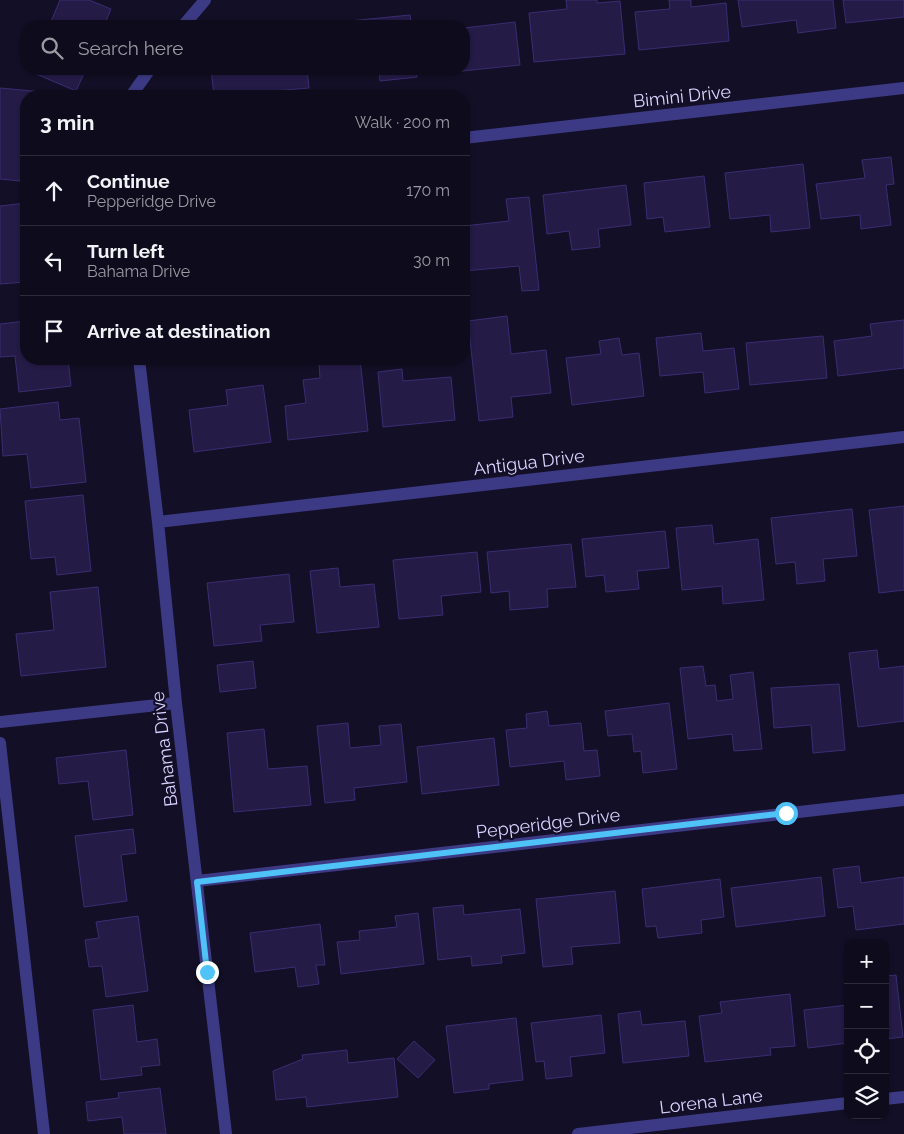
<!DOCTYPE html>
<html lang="en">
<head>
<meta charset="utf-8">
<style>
  :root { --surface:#0e0b1c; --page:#1c1929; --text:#f1f3f6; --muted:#9b9ba3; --line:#2e2b3b }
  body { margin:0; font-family:Raleway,sans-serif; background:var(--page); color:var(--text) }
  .controls { position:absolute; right:15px; bottom:15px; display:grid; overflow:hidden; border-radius:10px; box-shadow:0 1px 4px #0004 }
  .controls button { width:45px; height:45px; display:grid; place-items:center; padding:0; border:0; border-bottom:1px solid var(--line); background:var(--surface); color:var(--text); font:25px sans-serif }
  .stop { position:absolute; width:15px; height:15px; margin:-11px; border:4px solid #4fc3f7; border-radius:50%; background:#fff }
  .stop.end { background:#4fc3f7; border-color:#fff; box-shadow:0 1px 5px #0008 }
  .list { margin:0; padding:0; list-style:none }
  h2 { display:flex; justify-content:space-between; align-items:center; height:65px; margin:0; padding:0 20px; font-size:21px }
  h2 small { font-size:16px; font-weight:400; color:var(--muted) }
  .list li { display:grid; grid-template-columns:32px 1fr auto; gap:15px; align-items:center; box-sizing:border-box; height:70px; padding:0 20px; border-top:1px solid var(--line) }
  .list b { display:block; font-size:19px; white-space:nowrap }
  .list p { margin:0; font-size:16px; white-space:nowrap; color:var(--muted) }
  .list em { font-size:16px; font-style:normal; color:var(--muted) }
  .icon { flex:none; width:28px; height:28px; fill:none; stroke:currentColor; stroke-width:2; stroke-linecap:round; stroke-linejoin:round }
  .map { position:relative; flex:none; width:904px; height:1134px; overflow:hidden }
  .search { position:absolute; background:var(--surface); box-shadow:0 1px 4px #0004; left:20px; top:20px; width:450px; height:55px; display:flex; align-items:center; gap:12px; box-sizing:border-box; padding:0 18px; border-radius:20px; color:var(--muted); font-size:19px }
  .panel { position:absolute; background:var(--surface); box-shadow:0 1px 4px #0004; left:20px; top:90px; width:450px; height:275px; border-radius:20px }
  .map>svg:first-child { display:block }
  .building { fill:#241b47; stroke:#3b2d73 }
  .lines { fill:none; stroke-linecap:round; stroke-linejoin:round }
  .street { stroke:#3d3a85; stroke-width:12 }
  .route { stroke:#4fc3f7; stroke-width:6 }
  .labels { text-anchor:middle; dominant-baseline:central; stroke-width:4.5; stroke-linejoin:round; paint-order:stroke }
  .street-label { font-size:18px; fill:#d9d4ff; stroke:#130f26 }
</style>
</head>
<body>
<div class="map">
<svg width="904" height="1134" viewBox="0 0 904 1134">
  <rect width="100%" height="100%" fill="#130f26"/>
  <!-- building -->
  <path class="building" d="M60,0H89L111,9L104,26H49Z
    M566,0H597V3L620,1L625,54L534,62L529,13L567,9Z
    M669,0H691V7L726,3L729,41L639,50L635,12L670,9Z
    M738,0H833L836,28L798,33L796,20L742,27Z
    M843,0H904V17L846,23Z
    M410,15L412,26H318V24Z
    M515,22L520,65L434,74L433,69H464V28Z
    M30,69H86L76,91L29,71Z
    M211,69H307L309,88L214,96Z
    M379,69H416L417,77L380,81Z
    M0,88L54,93L53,96H26V129L20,181L0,179Z
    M891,157L894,184L886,185L891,225L861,229L860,215L821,219L816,184L865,178L862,160Z
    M803,164L810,228L771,232L770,215L730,219L725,173Z
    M704,176L710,227L665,232L663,217L647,219L644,183Z
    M626,185L631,225L598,229L600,247L572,250L569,231L547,234L543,195Z
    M529,197L539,290L522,291L519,266L464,271V226L509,221L506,199Z
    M26,203V282L0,284V206Z
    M507,316L511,354L546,350L551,393L511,397L513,417L479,421L468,321Z
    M904,320V368L838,376L834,341L872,336L870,324Z
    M26,321V359H68L71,386L19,392L15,356L0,357V324Z
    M701,333L703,351L734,348L739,389L705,393L703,372L660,376L656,338Z
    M823,336L827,378L750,385L746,343Z
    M619,338L622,355L639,353L644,396L572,405L566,358L601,354L599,341Z
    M360,359L368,431L288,440L285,406L306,403L303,380L320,378L319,363Z
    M402,369L403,381L451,377L455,420L383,427L378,372Z
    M263,385L271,442L194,452L189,410L228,405L226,390Z
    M58,402L60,420L79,418L86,482L31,488L27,454L3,456L0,409Z
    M83,495L91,571L57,575L55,557L31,559L25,501Z
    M904,506V590L879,593L869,510Z
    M852,509L857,556L823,559L825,581L797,584L795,562L776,564L771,518Z
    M712,525L714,544L758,539L764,600L723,604L722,586L682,590L676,528Z
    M665,531L669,568L637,571L639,589L606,592L604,575L586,577L582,539Z
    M571,544L576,587L547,589L548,607L510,610L509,591L491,593L487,552Z
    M477,552L481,592L441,596L443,615L399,619L393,560Z
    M338,568L340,587L374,584L379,627L317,633L310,571Z
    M289,574L294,622L260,625L262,641L214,646L207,583Z
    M98,587L106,667L21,676L16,634L54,630L50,592Z
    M877,650L879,669L904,666V721L858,727L849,653Z
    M253,661L256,688L220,692L217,665Z
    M703,666L706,686L715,685L717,701L733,699L730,675L753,672L762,749L734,751L732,734L688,739L680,668Z
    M839,684L845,750L813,753L811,725L774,728L771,688Z
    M669,703L677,769L643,773L641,751L634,752L632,734L608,736L605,711Z
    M547,711L549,726L581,723L584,751L597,750L600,776L566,780L564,761L510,767L506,730L527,728L526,714Z
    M348,723L350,748L381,745L379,726L401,724L407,782L354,788L355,800L325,803L317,726Z
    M264,729L268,769L307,766L311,805L234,812L227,733Z
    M494,738L499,785L422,794L417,747Z
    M126,750L133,815L93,820L88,781L59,784L56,758Z
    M133,829L136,853L121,855L127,901L84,907L75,836Z
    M859,866L861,883L904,877V924L856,930L853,906L838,908L833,869Z
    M821,877L825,916L736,927L731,888Z
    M720,879L724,917L701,920L702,933L658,938L656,926L646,927L642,889Z
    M615,891L620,943L571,947L573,964L543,967L536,899Z
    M463,905L464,915L520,909L525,953L501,956L502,963L472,966L471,956L438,960L433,908Z
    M418,913L424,964L341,974L337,942L360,940L359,931L397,927L395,916Z
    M138,916L148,991L106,997L102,966L89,967L85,940L99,938L96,922Z
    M320,924L325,965H316L319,984L298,987L295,967L255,972L250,933Z
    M896,975L903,1037L885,1039V976Z
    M790,994L795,1046L770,1048L771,1055L705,1062L699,1016L722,1013L720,1002Z
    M133,1005L137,1042L157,1039L160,1065L141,1067L142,1075L101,1080L93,1010Z
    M848,1005V1043L808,1048L804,1010Z
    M640,1011L642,1025L685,1021L689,1056L623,1063L618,1014Z
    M601,1015L605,1053L570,1057L572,1076L546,1079L544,1061L536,1062L531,1023Z
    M516,1018L523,1080L489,1084V1089L454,1093L446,1026Z
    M414,1041L435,1060L418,1078L397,1059Z
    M347,1050L348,1063L394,1058L398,1097L307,1107L306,1097L276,1100L273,1071L303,1059L302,1055Z
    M160,1088L166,1134H124L122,1117L88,1121L86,1102L119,1098L118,1093Z"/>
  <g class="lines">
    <!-- street -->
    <path class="street" d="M183,26L205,0
      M131,96L150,69
      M464,138L904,88
      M139,359L158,522L176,703L226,1134
      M158,522L904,437
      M0,722L176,703
      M0,743L44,1134
      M197,881L904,800
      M885,1099L904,1097
      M578,1134L848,1103"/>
  </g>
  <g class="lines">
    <!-- route -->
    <path class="route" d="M207,972L197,882L786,813"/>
  </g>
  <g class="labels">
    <!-- street labels -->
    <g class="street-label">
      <text transform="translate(682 96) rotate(-6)">Bimini Drive</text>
      <text transform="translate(529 462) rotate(-7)">Antigua Drive</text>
      <text transform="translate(164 749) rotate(-97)">Bahama Drive</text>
      <text transform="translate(548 823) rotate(-7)">Pepperidge Drive</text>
      <text transform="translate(711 1101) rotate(-7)">Lorena Lane</text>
    </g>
  </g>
</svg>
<div class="controls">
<button>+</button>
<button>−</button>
<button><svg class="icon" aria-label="locate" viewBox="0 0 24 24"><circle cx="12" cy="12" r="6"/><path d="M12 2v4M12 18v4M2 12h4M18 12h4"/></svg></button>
<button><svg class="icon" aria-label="layers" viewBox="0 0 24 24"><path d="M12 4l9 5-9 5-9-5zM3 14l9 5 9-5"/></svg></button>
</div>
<div class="stop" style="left:786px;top:813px"></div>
<div class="stop end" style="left:207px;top:972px"></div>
<div class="search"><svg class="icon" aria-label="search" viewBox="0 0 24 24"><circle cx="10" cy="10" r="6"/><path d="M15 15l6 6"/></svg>Search here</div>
<section class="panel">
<h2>3 min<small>Walk · 200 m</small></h2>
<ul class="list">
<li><svg class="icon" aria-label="ahead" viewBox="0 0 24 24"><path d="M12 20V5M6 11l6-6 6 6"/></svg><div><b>Continue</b><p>Pepperidge Drive</p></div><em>170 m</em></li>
<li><svg class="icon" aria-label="left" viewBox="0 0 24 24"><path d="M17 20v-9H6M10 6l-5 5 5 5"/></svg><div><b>Turn left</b><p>Bahama Drive</p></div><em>30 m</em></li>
<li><svg class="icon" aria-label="arrive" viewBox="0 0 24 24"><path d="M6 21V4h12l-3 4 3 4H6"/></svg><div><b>Arrive at destination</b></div></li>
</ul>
</section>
</div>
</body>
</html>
